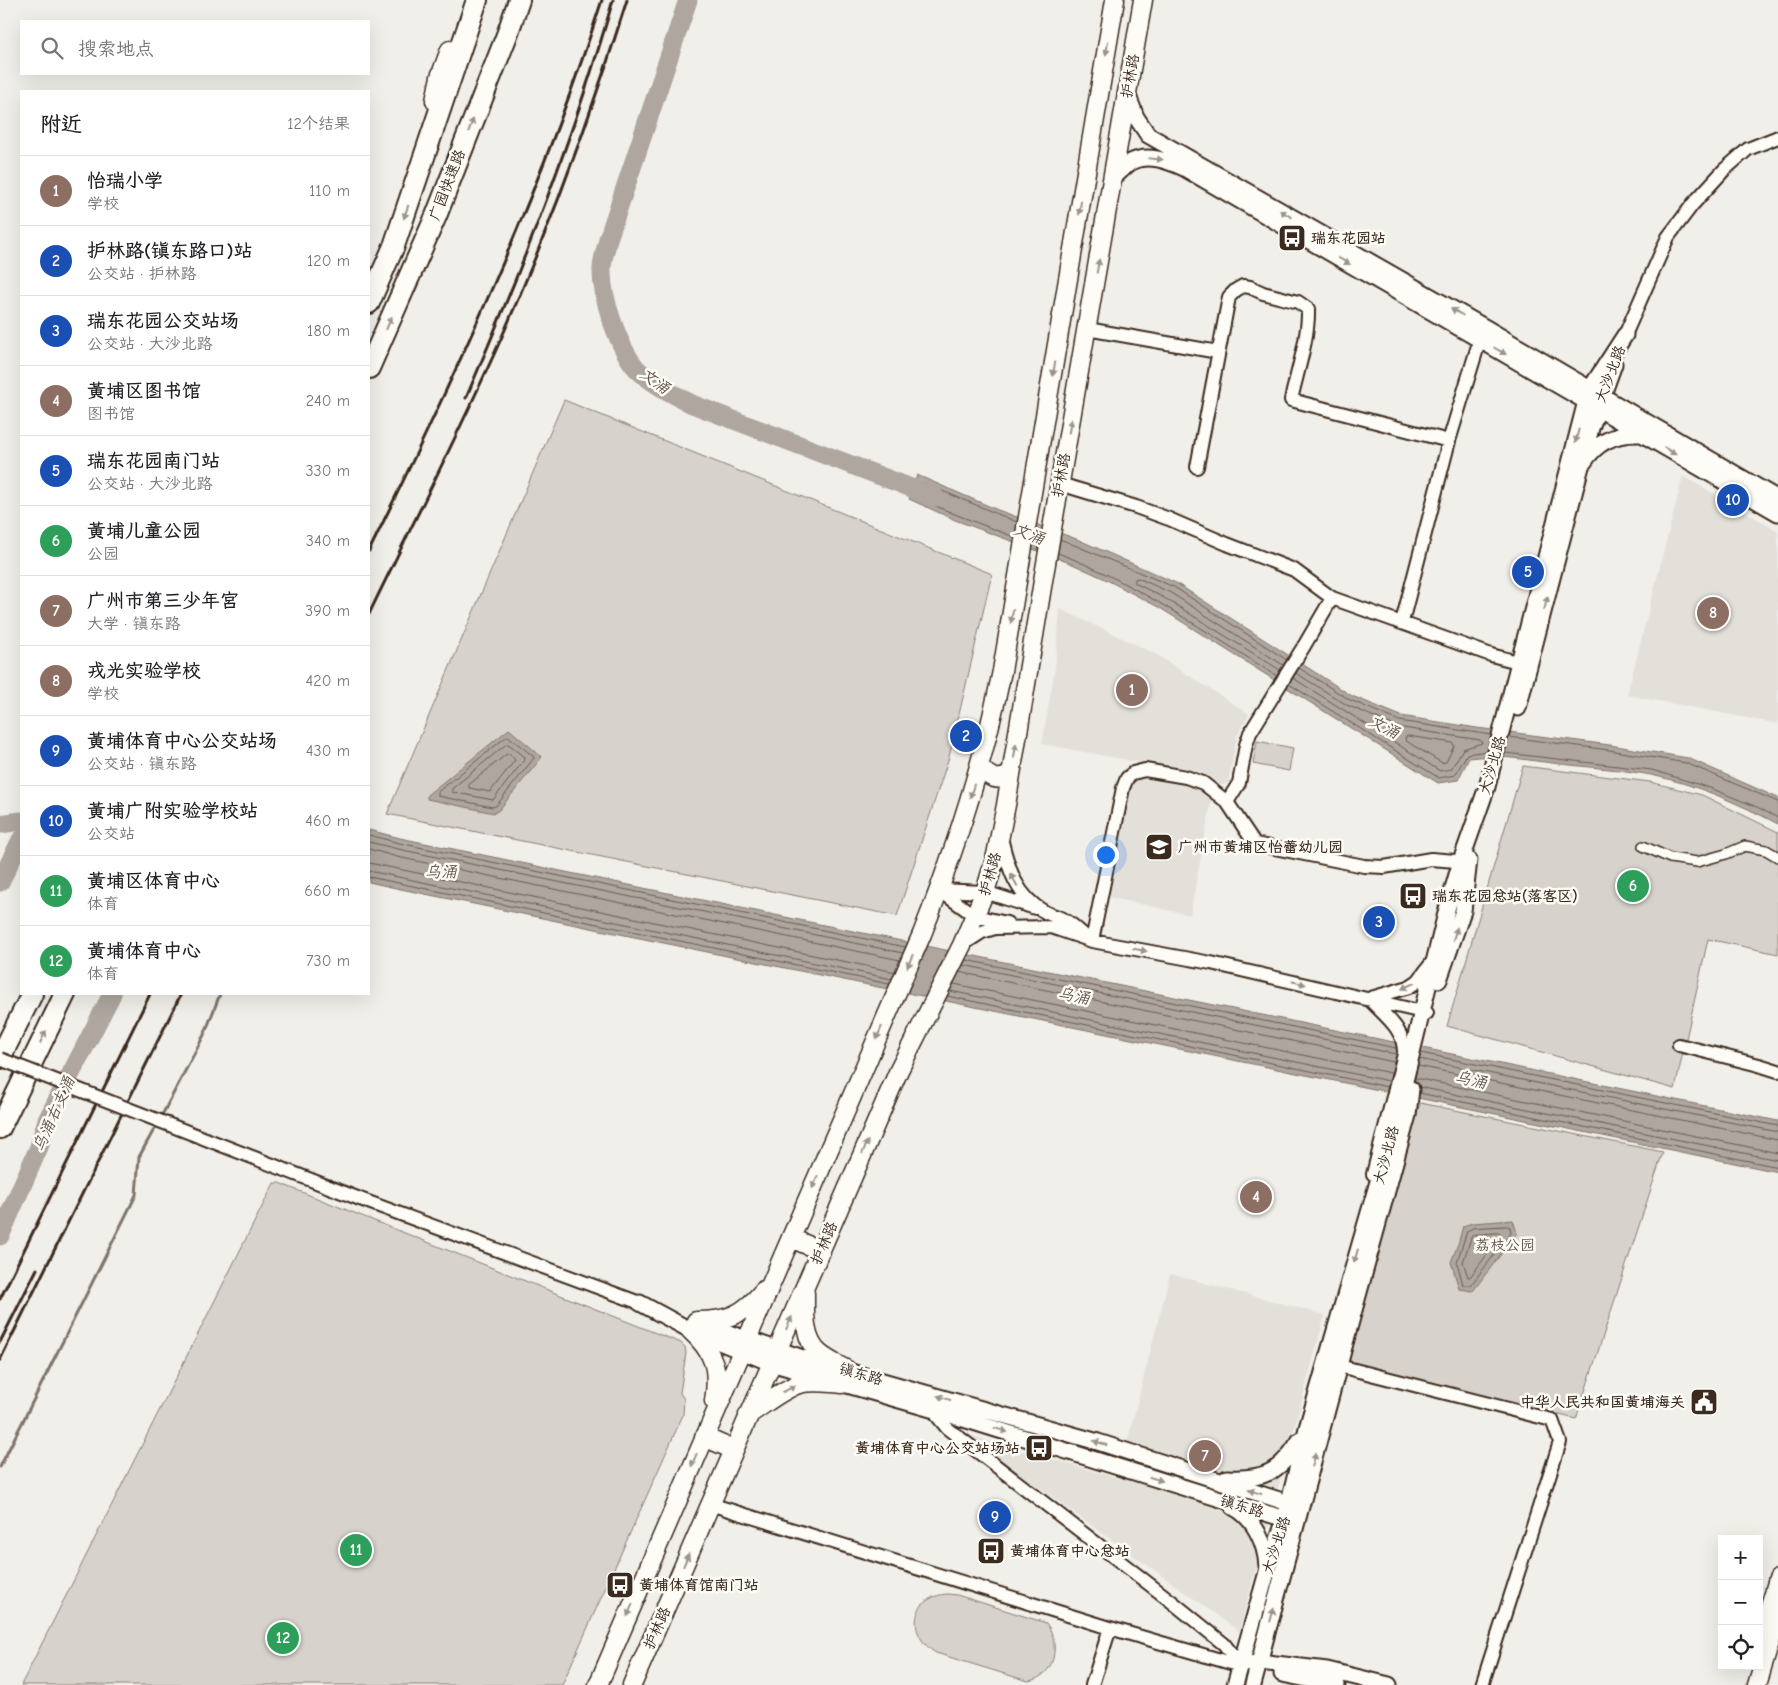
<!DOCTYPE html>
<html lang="zh">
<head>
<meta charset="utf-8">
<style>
  :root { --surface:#fff; --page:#f2f2f2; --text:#202124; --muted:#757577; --line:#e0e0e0; --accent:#3b2a1e }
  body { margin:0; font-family:"Comic Neue","LXGW WenKai TC",sans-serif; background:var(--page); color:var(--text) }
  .controls { position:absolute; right:15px; bottom:15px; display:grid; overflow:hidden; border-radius:0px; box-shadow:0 5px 20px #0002 }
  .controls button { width:45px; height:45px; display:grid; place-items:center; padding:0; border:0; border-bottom:1px solid var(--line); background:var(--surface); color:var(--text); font:25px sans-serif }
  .you { position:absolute; left:1105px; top:854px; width:18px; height:18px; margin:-12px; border:4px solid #fff; border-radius:50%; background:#1a73e8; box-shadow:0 0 0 8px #1a73e833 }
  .badge { display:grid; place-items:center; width:32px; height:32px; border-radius:50%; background:var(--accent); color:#fff; font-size:16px; font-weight:700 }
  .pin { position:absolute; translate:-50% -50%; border:2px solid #fff; box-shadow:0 1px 5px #0006 }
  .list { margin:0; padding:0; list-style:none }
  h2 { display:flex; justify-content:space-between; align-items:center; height:65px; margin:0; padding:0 20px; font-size:21px }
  h2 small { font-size:16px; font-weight:400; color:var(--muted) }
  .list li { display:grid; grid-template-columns:32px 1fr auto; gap:15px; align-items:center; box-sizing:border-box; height:70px; padding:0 20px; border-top:1px solid var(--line) }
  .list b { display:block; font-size:19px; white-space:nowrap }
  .list p { margin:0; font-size:16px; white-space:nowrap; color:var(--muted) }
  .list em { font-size:16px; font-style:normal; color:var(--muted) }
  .icon { flex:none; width:28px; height:28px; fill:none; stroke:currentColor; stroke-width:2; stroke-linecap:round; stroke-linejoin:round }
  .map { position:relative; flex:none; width:1778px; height:1685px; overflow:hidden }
  .search { position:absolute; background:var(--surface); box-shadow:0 5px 20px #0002; left:20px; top:20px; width:350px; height:55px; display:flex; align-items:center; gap:12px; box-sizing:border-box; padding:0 18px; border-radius:0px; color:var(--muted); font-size:19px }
  .panel { position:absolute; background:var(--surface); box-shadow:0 5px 20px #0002; left:20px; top:90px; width:350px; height:905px; border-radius:0px }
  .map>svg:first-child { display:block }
  .built { fill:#e3e0da }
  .green { fill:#d7d2cc; stroke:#897e75 }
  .water { fill:#aea69f; stroke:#80746b }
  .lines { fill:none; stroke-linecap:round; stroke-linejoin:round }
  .shore { stroke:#695c52; stroke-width:1 }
  .stream { stroke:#80746b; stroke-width:3 }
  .river { stroke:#aea69f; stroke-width:19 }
  .pedestrian-casing { stroke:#3b2a1e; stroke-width:12 }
  .minor-casing { stroke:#3b2a1e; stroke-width:16 }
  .tertiary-casing { stroke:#3b2a1e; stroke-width:19 }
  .secondary-casing { stroke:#3b2a1e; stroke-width:21 }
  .trunk-casing { stroke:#3b2a1e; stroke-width:24 }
  .pedestrian { stroke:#fdfcf7; stroke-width:9 }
  .minor { stroke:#fdfcf7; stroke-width:12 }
  .tertiary { stroke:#fdfcf7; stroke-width:15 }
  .secondary { stroke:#fdfcf7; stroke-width:18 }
  .trunk { stroke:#fdfcf7; stroke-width:20 }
  .rail { stroke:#3b2a1e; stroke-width:3 }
  .minor-bridge-casing { stroke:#3b2a1e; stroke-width:16; stroke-linecap:butt }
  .minor-bridge { stroke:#fdfcf7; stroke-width:12 }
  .oneway { fill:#9c938a }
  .labels { text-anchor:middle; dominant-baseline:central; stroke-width:5; stroke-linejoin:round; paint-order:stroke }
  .street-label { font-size:15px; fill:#3b2a1e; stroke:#fdfcf7 }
  .poi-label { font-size:15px; font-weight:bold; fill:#3b2a1e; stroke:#fdfcf7; text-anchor:start }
  .park-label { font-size:15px; fill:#62544a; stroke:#fdfcf7 }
  .water-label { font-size:16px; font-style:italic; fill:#63554b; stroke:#fdfcf7 }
</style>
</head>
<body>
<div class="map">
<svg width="1778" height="1685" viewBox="0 0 1778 1685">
  <rect width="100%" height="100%" fill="#f1efea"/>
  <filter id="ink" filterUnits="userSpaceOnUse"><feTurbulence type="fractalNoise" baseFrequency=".02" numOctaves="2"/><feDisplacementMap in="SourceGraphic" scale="10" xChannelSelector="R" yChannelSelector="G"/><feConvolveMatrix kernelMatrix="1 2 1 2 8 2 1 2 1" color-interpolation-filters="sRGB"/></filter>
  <g filter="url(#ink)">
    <!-- built -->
    <path class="built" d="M1683,476L1778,531V724L1627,695Z
      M1060,609L1154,653L1249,714L1237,737L1228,783L1218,786L1202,774L1042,744L1055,667Z
      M1152,773L1190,779L1212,798L1190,915L1108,897L1125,793L1133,777Z
      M1170,1274L1325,1315L1239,1631L964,1434L1118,1478Z"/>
    <!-- green -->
    <path class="green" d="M564,400L992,574L949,757L897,916L387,814Z
      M1257,741L1293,748L1289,771L1253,764Z
      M1523,766L1650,782L1702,795L1778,832V954L1708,939L1675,1089L1447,1026Z
      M1420,1103L1663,1152L1576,1419L1344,1363Z
      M274,1183H279L681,1343L685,1347L686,1353L680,1393L684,1399L683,1415L562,1685H21Z
      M948,1594L957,1595L1046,1623C1061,1643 1056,1677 1028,1681L936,1653C906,1635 910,1596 948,1594Z"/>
    <!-- water -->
    <path class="water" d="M917,475L998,510L1079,540L1176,583L1352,696L1401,716L1477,728L1610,745L1688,758L1778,798V824C1738,803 1695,784 1651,775C1619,769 1585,767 1552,763C1526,760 1496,754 1469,758L1458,780L1438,783L1160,608L1103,578L1070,563L955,520L909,499Z
      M509,729L542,757L499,810L494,813L427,799V795Z
      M369,830L400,838L1778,1121V1172L391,887L369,882Z
      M1513,1220L1517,1233L1473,1291L1459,1289L1451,1262L1458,1244L1463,1226L1472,1223Z"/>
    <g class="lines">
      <!-- shore -->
      <path class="shore" d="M1014,537L957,515L917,498L916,495L920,484L923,483L1017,522
        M1060,539L1174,587L1287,660
        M1058,553C1136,583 1206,632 1277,676
        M1299,668L1350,700L1399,721L1491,735
        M1280,670L1166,599L1135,583V579L1138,578L1171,593L1283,665
        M1293,678L1440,771L1451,769L1463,749L1482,743L1480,740L1397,727L1347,705L1296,673
        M1289,684L1439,778L1455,775L1467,754L1487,751
        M508,736L533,756L534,758L496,806L492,807L438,796V792Z
        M1408,736L1453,743L1454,746L1446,762L1442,763L1406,741L1405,738Z
        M1509,737L1609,750L1686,763L1778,802
        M507,744L510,745L525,757V759L493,800L452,792V789Z
        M1505,753L1652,770L1710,788L1757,807L1778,818
        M507,754H510L515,760L490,792L469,788V785Z
        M369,835L399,843L905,947
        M369,842L398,849L903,953
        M369,849L397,857L900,960
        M369,863L895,972
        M369,871L892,979
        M369,877L889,984
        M966,960L1396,1048
        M963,965L1396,1054
        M959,972L1394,1062
        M954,984L1391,1073
        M950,991L1389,1081
        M947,996L1388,1087
        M1421,1053L1778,1126
        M1419,1059L1778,1132
        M1418,1066L1778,1140
        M1415,1078L1778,1153
        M1419,1087L1778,1160
        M1419,1093L1778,1167
        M1507,1226L1510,1227L1511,1233L1471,1285H1463L1457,1262L1467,1231L1473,1228Z
        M1498,1233L1500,1234V1237L1474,1272L1470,1277H1468L1463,1262L1472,1235Z"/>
      <!-- stream -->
      <path class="stream" d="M160,1119L205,1033L220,994
        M0,1467L136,1195L139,1157L157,1124"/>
      <!-- river -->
      <path class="river" d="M688,0L608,239C606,249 602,260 602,269C601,297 619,349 637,369C652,384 673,394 692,404L935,497
        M0,824L21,821
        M0,882L21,840
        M0,1236L39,1147L47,1120L112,994"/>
      <defs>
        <path id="pedestrian" d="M1643,846L1670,858L1697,862L1726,854L1745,846L1766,850L1778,857"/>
        <path id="minor" d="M1087,329L1218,352
          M1625,335L1668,237L1693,204L1724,170L1748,149L1778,137
          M1197,467L1229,297L1236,290L1243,286L1250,287L1263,293L1298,302L1308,309C1309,337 1297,372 1291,400L1449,441
          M1060,484L1136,507L1169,519L1227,544L1294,570L1332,598L1491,655L1518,662
          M1402,622L1449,441L1480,339L1483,333
          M1227,802L1239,783L1246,745L1250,733L1304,646L1332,598
          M1001,838C1008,867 1016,897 1045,912C1050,915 1057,916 1063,919C1070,922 1078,930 1084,935
          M939,890L985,892L1035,908
          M939,890L975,916L1007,923
          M1092,941L1123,788L1127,778L1133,773L1145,770L1186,777L1203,783L1227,802L1255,844L1364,866L1384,867L1431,859L1468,862
          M962,945L982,932L995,928L1051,927L1092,941L1211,963L1427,1013
          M1371,998L1409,987L1418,981L1433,961
          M1369,999C1385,1016 1405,1029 1404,1054L1373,1174
          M1679,1045L1759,1065L1778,1071
          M360,1199L640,1303
          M1339,1366L1552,1420L1560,1442L1482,1685
          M938,1411V1417L947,1428L1171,1601L1224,1644L1241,1666
          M710,1504L1110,1628L1241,1666
          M1092,1685L1110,1628"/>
        <path id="tertiary" d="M1127,93L1136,117L1148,135L1486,328L1778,499
          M1113,178C1119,173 1125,166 1131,162C1148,153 1168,161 1184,168L1778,513
          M1584,462C1597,441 1616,433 1640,434
          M1518,708L1591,428L1614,364
          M1439,980L1463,911L1469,860
          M640,1303L690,1330L771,1363L938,1411L1285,1519L1293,1513
          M696,1322L812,1361L1098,1442L1298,1506
          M1227,1478C1265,1480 1280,1472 1300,1440
          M1233,1507C1254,1517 1266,1544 1267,1567
          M1250,1664L1260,1662L1327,1670L1389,1685
          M1282,1674L1337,1685
          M1235,1685L1267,1572L1285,1519L1307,1428L1394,1126L1447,909L1461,861L1487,787L1586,401L1590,389L1625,335
          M1253,1685L1351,1321L1408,1115L1411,1089"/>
        <path id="secondary" d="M435,101L440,77L450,50
          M979,766C988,777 998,783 1011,774
          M791,1238L821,1251
          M805,1293C805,1313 803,1339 819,1353C827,1360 838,1365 847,1370
          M696,1321C728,1321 743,1315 764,1290
          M690,1330C715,1353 719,1369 714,1401
          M748,1415C764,1405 781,1390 799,1384C813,1380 828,1383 842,1384
          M704,1437L734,1450
          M1763,1629L1778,1579
          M598,1685L922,934C956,848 984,761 1002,671L1115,0
          M632,1685L899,1070L962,945L986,889L996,855L1006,805L1044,575L1143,0
          M1757,1685L1778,1616"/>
        <path id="trunk" d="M369,303L394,246L477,0
          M369,368L436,216L507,35L519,0
          M0,1058L32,994
          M0,1128L65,994"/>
      </defs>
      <!-- pedestrian casing -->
      <use href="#pedestrian" class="pedestrian-casing"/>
      <!-- minor casing -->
      <use href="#minor" class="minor-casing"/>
      <!-- tertiary casing -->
      <use href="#tertiary" class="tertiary-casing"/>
      <!-- secondary casing -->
      <use href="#secondary" class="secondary-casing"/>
      <!-- trunk casing -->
      <use href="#trunk" class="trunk-casing"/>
      <!-- pedestrian -->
      <use href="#pedestrian" class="pedestrian"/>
      <!-- minor -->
      <use href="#minor" class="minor"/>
      <!-- tertiary -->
      <use href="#tertiary" class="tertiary"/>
      <!-- secondary -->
      <use href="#secondary" class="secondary"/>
      <!-- trunk -->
      <use href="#trunk" class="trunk"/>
      <!-- rail -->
      <path class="rail" d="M466,398C522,268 574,136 613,0
        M369,551C458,370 540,193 602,0
        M369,614C413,523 459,433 500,341C549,230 591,116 627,0
        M0,1299L150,994
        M0,1342L37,1269
        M0,1360L181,994"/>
      <defs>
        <path id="minor-bridge" d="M0,1059L360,1199"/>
      </defs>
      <!-- minor-bridge casing -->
      <use href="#minor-bridge" class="minor-bridge-casing"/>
      <!-- minor-bridge -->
      <use href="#minor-bridge" class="minor-bridge"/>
    </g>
    <!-- one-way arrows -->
    <defs><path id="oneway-solid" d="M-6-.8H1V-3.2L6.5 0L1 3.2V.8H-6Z" transform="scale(1.25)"/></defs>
    <g class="oneway">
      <use href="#oneway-solid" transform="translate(1107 48) rotate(100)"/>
      <use href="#oneway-solid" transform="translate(471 125) rotate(-69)"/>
      <use href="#oneway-solid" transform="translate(1156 159) rotate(6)"/>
      <use href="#oneway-solid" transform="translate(1080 208) rotate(99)"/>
      <use href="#oneway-solid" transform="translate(406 212) rotate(109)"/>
      <use href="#oneway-solid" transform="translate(1286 214) rotate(-150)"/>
      <use href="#oneway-solid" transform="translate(1344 261) rotate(30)"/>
      <use href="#oneway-solid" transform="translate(1098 266) rotate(-80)"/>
      <use href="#oneway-solid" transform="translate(1457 312) rotate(-150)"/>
      <use href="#oneway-solid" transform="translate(389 323) rotate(-66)"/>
      <use href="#oneway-solid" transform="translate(1500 351) rotate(30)"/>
      <use href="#oneway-solid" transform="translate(1054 369) rotate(99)"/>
      <use href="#oneway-solid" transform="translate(1070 426) rotate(-80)"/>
      <use href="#oneway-solid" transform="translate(1577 436) rotate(104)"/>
      <use href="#oneway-solid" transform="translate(1670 451) rotate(31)"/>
      <use href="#oneway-solid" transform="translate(1546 603) rotate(-75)"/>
      <use href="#oneway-solid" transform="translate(1012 616) rotate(100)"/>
      <use href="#oneway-solid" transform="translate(1015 751) rotate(-81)"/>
      <use href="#oneway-solid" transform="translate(972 791) rotate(107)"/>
      <use href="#oneway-solid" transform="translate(1014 880) rotate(-119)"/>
      <use href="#oneway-solid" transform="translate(1455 934) rotate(-71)"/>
      <use href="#oneway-solid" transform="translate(1140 950) rotate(11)"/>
      <use href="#oneway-solid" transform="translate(910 961) rotate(113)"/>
      <use href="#oneway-solid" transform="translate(1299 983) rotate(13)"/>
      <use href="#oneway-solid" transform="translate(1408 986) rotate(155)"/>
      <use href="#oneway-solid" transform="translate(879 1033) rotate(113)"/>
      <use href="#oneway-solid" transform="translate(43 1037) rotate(-64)"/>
      <use href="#oneway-solid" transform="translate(865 1147) rotate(-67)"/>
      <use href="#oneway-solid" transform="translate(815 1182) rotate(113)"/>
      <use href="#oneway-solid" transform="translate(1356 1256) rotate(106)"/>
      <use href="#oneway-solid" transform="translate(789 1323) rotate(-66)"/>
      <use href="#oneway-solid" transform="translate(789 1389) rotate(-27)"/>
      <use href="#oneway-solid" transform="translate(944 1398) rotate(-163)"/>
      <use href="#oneway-solid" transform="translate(1001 1430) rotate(17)"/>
      <use href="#oneway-solid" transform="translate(1100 1443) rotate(-163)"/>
      <use href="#oneway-solid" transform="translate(694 1460) rotate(113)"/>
      <use href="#oneway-solid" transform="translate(1314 1460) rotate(-75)"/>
      <use href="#oneway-solid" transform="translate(1156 1479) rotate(18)"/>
      <use href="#oneway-solid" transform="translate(1255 1492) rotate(-163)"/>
      <use href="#oneway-solid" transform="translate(686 1560) rotate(-67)"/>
      <use href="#oneway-solid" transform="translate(630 1610) rotate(113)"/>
      <use href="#oneway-solid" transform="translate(1272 1615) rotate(-75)"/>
    </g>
  </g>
  <!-- icons -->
  <defs>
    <symbol id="bus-square" viewBox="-11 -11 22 22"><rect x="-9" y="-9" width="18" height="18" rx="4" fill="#3b2a1e" stroke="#fdfcf7"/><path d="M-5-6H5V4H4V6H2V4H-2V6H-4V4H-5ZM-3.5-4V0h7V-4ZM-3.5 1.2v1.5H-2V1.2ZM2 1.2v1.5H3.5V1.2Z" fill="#fff"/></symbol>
    <symbol id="school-square" viewBox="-11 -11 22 22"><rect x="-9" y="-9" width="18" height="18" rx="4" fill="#3b2a1e" stroke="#fdfcf7"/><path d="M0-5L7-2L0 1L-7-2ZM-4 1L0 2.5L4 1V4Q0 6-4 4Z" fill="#fff"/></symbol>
    <symbol id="civic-square" viewBox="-11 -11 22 22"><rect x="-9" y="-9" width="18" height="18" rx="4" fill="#3b2a1e" stroke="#fdfcf7"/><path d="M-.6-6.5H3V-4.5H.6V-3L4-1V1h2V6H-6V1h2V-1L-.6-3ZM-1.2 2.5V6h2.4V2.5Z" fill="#fff"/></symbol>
  </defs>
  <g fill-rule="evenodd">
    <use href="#bus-square" x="1276" y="222" width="32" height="32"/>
    <use href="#school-square" x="1143" y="831" width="32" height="32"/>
    <use href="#bus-square" x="1397" y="880" width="32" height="32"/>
    <use href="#civic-square" x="1688" y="1386" width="32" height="32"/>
    <use href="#bus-square" x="1023" y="1432" width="32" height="32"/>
    <use href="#bus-square" x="975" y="1535" width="32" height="32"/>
    <use href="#bus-square" x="604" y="1569" width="32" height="32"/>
  </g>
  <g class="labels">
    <!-- street labels -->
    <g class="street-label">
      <text transform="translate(1130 76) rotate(-80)">护林路</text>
      <text transform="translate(447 185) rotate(-69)">广园快速路</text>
      <text transform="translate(1610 374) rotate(-69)">大沙北路</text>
      <text transform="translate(1061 475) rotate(-80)">护林路</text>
      <text transform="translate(1492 765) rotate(-74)">大沙北路</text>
      <text transform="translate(990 874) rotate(-74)">护林路</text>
      <text transform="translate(1386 1155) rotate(-75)">大沙北路</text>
      <text transform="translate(824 1243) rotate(-67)">护林路</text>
      <text transform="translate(861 1374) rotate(16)">镇东路</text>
      <text transform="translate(1242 1506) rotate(17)">镇东路</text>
      <text transform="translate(1276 1545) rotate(-72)">大沙北路</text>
      <text transform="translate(657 1628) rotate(-66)">护林路</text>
    </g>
    <!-- poi labels -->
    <g class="poi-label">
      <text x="1311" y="238">瑞东花园站</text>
      <text x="1178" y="847">广州市黄埔区怡蕾幼儿园</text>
      <text x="1432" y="896">瑞东花园总站(落客区)</text>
      <text x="1685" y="1402" text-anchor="end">中华人民共和国黄埔海关</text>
      <text x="1020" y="1448" text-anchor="end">黄埔体育中心公交站场站</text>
      <text x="1010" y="1551">黄埔体育中心总站</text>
      <text x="639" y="1585">黄埔体育馆南门站</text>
    </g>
    <!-- park labels -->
    <g class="park-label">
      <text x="1505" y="1245">荔枝公园</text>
    </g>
    <!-- water labels -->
    <g class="water-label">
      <text transform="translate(655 381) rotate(36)">文涌</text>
      <text transform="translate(1029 534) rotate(21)">文涌</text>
      <text transform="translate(1384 727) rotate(27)">文涌</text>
      <text x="441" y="872">乌涌</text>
      <text transform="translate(1074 996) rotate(11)">乌涌</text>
      <text transform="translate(1471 1080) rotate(12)">乌涌</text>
      <text transform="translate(54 1114) rotate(-66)">乌涌右支涌</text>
    </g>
  </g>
</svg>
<div class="controls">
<button>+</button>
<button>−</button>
<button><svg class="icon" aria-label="locate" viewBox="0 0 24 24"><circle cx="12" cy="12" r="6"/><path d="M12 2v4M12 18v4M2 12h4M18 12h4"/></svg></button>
</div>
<div class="you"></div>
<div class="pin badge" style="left:1132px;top:690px;background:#8d6e63">1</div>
<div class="pin badge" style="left:966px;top:736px;background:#1a4fb4">2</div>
<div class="pin badge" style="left:1379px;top:922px;background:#1a4fb4">3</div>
<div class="pin badge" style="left:1256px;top:1197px;background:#8d6e63">4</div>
<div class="pin badge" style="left:1528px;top:572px;background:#1a4fb4">5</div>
<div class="pin badge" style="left:1633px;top:886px;background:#2e9e5b">6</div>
<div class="pin badge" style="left:1205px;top:1456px;background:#8d6e63">7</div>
<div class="pin badge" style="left:1713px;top:613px;background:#8d6e63">8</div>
<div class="pin badge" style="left:995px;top:1517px;background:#1a4fb4">9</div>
<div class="pin badge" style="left:1733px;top:500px;background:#1a4fb4">10</div>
<div class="pin badge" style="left:356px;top:1550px;background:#2e9e5b">11</div>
<div class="pin badge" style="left:283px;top:1638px;background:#2e9e5b">12</div>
<div class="search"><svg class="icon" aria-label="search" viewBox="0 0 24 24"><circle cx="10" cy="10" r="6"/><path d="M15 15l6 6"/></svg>搜索地点</div>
<section class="panel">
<h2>附近<small>12个结果</small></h2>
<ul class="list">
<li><span class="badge" style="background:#8d6e63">1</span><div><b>怡瑞小学</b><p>学校</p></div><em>110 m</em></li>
<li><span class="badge" style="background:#1a4fb4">2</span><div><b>护林路(镇东路口)站</b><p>公交站 · 护林路</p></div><em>120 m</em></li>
<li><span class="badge" style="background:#1a4fb4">3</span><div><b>瑞东花园公交站场</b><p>公交站 · 大沙北路</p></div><em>180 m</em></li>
<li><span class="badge" style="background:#8d6e63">4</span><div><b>黄埔区图书馆</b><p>图书馆</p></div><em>240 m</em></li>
<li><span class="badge" style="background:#1a4fb4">5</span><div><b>瑞东花园南门站</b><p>公交站 · 大沙北路</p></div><em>330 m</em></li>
<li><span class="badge" style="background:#2e9e5b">6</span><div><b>黄埔儿童公园</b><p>公园</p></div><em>340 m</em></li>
<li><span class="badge" style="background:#8d6e63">7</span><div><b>广州市第三少年宫</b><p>大学 · 镇东路</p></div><em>390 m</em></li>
<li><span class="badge" style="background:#8d6e63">8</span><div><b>戎光实验学校</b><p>学校</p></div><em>420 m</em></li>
<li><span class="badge" style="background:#1a4fb4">9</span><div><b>黄埔体育中心公交站场</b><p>公交站 · 镇东路</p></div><em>430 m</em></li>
<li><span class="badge" style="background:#1a4fb4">10</span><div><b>黄埔广附实验学校站</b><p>公交站</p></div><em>460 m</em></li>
<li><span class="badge" style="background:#2e9e5b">11</span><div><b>黄埔区体育中心</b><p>体育</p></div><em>660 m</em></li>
<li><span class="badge" style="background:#2e9e5b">12</span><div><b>黄埔体育中心</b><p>体育</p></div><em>730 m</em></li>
</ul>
</section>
</div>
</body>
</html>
